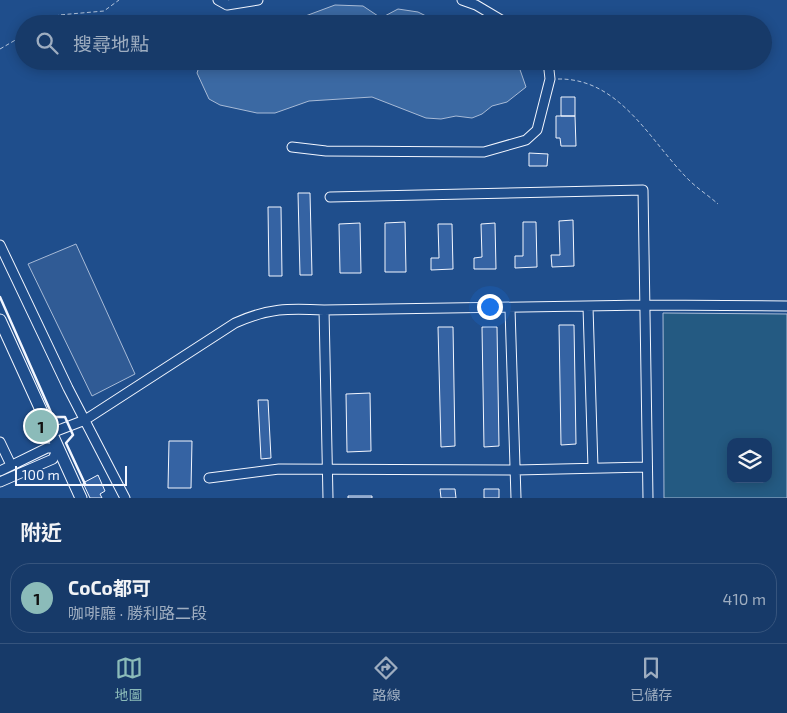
<!DOCTYPE html>
<html lang="zh-TW">
<head>
<meta charset="utf-8">
<style>
  :root { --surface:#173a69; --page:#244571; --text:#f1f3f6; --muted:#9eadc0; --line:#36547d; --accent:#8bbbb9 }
  body { margin:0; font-family:"Exo 2","Noto Sans TC",sans-serif; background:var(--page); color:var(--text) }
  .controls { position:absolute; right:15px; bottom:15px; display:grid; overflow:hidden; border-radius:10px; box-shadow:0 2px 12px #0003 }
  .controls button { width:45px; height:45px; display:grid; place-items:center; padding:0; border:0; border-bottom:1px solid var(--line); background:var(--surface); color:var(--text); font:25px sans-serif }
  .scale { position:absolute; left:15px; bottom:12px; width:112px; box-sizing:border-box; padding-left:5px; border:2px solid #f2f6ff; border-top:0; font-size:14px; line-height:18px; white-space:nowrap; color:#f2f6ff; -webkit-text-stroke:4px #1f4e8c; paint-order:stroke }
  .you { position:absolute; left:489px; top:306px; width:18px; height:18px; margin:-12px; border:4px solid #fff; border-radius:50%; background:#1a73e8; box-shadow:0 0 0 8px #1a73e833 }
  .badge { display:grid; place-items:center; width:32px; height:32px; border-radius:50%; background:var(--accent); color:#111; font-size:16px; font-weight:700 }
  .pin { position:absolute; translate:-50% -50%; border:2px solid #fff; box-shadow:0 1px 5px #0006 }
  .list { margin:0; padding:0; list-style:none }
  h2 { display:flex; justify-content:space-between; align-items:center; height:65px; margin:0; padding:0 20px; font-size:21px }
  h2 small { font-size:16px; font-weight:400; color:var(--muted) }
  .list li { display:grid; grid-template-columns:32px 1fr auto; gap:15px; align-items:center; box-sizing:border-box; height:70px; margin:0 10px 10px; padding:0 10px; border:1px solid var(--line); border-radius:20px }
  .list b { display:block; font-size:19px; white-space:nowrap }
  .list p { margin:0; font-size:16px; white-space:nowrap; color:var(--muted) }
  .list em { font-size:16px; font-style:normal; color:var(--muted) }
  .icon { flex:none; width:28px; height:28px; fill:none; stroke:currentColor; stroke-width:2; stroke-linecap:round; stroke-linejoin:round }
  .map { position:relative; flex:none; width:787px; height:498px; overflow:hidden }
  .search { position:absolute; background:var(--surface); box-shadow:0 2px 12px #0003; left:15px; right:15px; top:15px; height:55px; display:flex; align-items:center; gap:12px; box-sizing:border-box; padding:0 18px; border-radius:28px; color:var(--muted); font-size:19px }
  .sheet { height:145px; background:var(--surface) }
  nav { display:flex; justify-content:space-around; align-items:center; box-sizing:border-box; height:70px; border-top:1px solid var(--line); background:var(--surface); font-size:14px; color:var(--muted) }
  nav a { display:grid; justify-items:center; gap:2px }
  nav .on { color:var(--accent) }
  .map>svg:first-child { display:block }
  .green { fill:#245a82; stroke:#a8bbd7; fill-rule:evenodd }
  .parking { fill:#305b95; stroke:#a8bbd7 }
  .water { fill:#3b69a3; stroke:#a8bbd7 }
  .building { fill:#3563a3; stroke:#f2f6ff }
  .lines { fill:none; stroke-linecap:round; stroke-linejoin:round }
  .minor-casing { stroke:#f2f6ff; stroke-width:11 }
  .major-casing { stroke:#f2f6ff; stroke-width:13 }
  .path { stroke:#b3c4dc; stroke-width:1; stroke-dasharray:4 2.5; stroke-linecap:butt }
  .minor { stroke:#1f4e8c; stroke-width:9 }
  .major { stroke:#1f4e8c; stroke-width:11 }
  .wall { stroke:#f2f6ff; stroke-width:2.5 }
</style>
</head>
<body>
<div class="map">
<svg width="787" height="498" viewBox="0 0 787 498">
  <rect width="100%" height="100%" fill="#1f4e8c"/>
  <!-- green -->
  <path class="green" d="M663,313L787,314V498H664ZM731,442H768V479H731Z"/>
  <!-- parking -->
  <path class="parking" d="M76,244L135,374L92,396L28,264Z"/>
  <!-- water -->
  <path class="water" d="M335,5L363,6L381,18L398,9L418,12L434,20L455,24H284Z
    M201,61H517L526,87L507,102L492,106L482,114L472,118L456,116L441,119L426,118L372,97L309,101L275,113H257L220,105L209,99L197,73Z"/>
  <!-- building -->
  <path class="building" d="M561,97H575V116H561Z
    M556,116H575L576,146H561L560,138H556Z
    M529,153L548,154L547,166H529Z
    M298,193H310L312,275H300Z
    M268,207H281L282,276H269Z
    M573,220L574,266L552,267L551,255H560L559,221Z
    M405,222L406,272H385V223Z
    M523,222H536L537,267L515,268V256H523Z
    M360,223L361,273H340L339,224Z
    M495,223L496,269H474V258L482,257L481,224Z
    M438,224H452L453,269L431,270V258H439Z
    M559,325H574L576,444L561,445Z
    M438,327H453L455,446L441,447Z
    M482,327H497L499,446L484,447Z
    M370,393L371,451L347,452L346,394Z
    M258,400H268L271,458L261,459Z
    M169,441H192L191,488H168Z
    M98,475L105,491L100,494L102,498H90L83,483Z
    M440,489H455L456,498H441Z
    M484,489H499V498H484Z
    M348,496H372V498H348Z"/>
  <g class="lines">
    <defs>
      <path id="minor" d="M218,0L227,5L258,0
        M462,0L476,5L508,24
        M292,147L326,151L484,152L526,140L537,130L550,79L548,61
        M330,197L643,190L648,498
        M0,245L68,388L125,498
        M588,307L593,468
        M510,309L516,498
        M324,310L328,498
        M51,433L85,420L235,323C269,308 288,308 324,310L646,305L787,306
        M0,442L11,465
        M0,471L47,448H58L53,459L0,482
        M209,478L279,469L516,470L647,467"/>
      <path id="major" d="M0,320L81,498"/>
    </defs>
    <!-- minor casing -->
    <use href="#minor" class="minor-casing"/>
    <!-- major casing -->
    <use href="#major" class="major-casing"/>
    <!-- path -->
    <path class="path" d="M44,24L59,15L104,11L119,0
      M0,49L24,35
      M558,79C619,78 649,139 686,177C695,187 708,195 718,204"/>
    <!-- minor -->
    <use href="#minor" class="minor"/>
    <!-- major -->
    <use href="#major" class="major"/>
    <!-- wall -->
    <path class="wall" d="M0,297L53,417H65L73,435L66,443L85,484"/>
  </g>
</svg>
<div class="controls">
<button><svg class="icon" aria-label="layers" viewBox="0 0 24 24"><path d="M12 4l9 5-9 5-9-5zM3 14l9 5 9-5"/></svg></button>
</div>
<div class="scale">100 m</div>
<div class="you"></div>
<div class="pin badge" style="left:41px;top:426px">1</div>
<div class="search"><svg class="icon" aria-label="search" viewBox="0 0 24 24"><circle cx="10" cy="10" r="6"/><path d="M15 15l6 6"/></svg>搜尋地點</div>
</div>
<section class="sheet">
<h2>附近<small></small></h2>
<ul class="list">
<li><span class="badge">1</span><div><b>CoCo都可</b><p>咖啡廳 · 勝利路二段</p></div><em>410 m</em></li>
</ul>
</section>
<nav>
<a class="on"><svg class="icon" aria-label="map" viewBox="0 0 24 24"><path d="M3 6l6-2 6 2 6-2v14l-6 2-6-2-6 2zM9 4v14M15 6v14"/></svg>地圖</a>
<a><svg class="icon" aria-label="directions" viewBox="0 0 24 24"><path d="M12 3l9 9-9 9-9-9zM9 14v-3h6M13 9l2 2-2 2"/></svg>路線</a>
<a><svg class="icon" aria-label="saved" viewBox="0 0 24 24"><path d="M7 4h10v16l-5-4-5 4z"/></svg>已儲存</a>
</nav>
</body>
</html>
